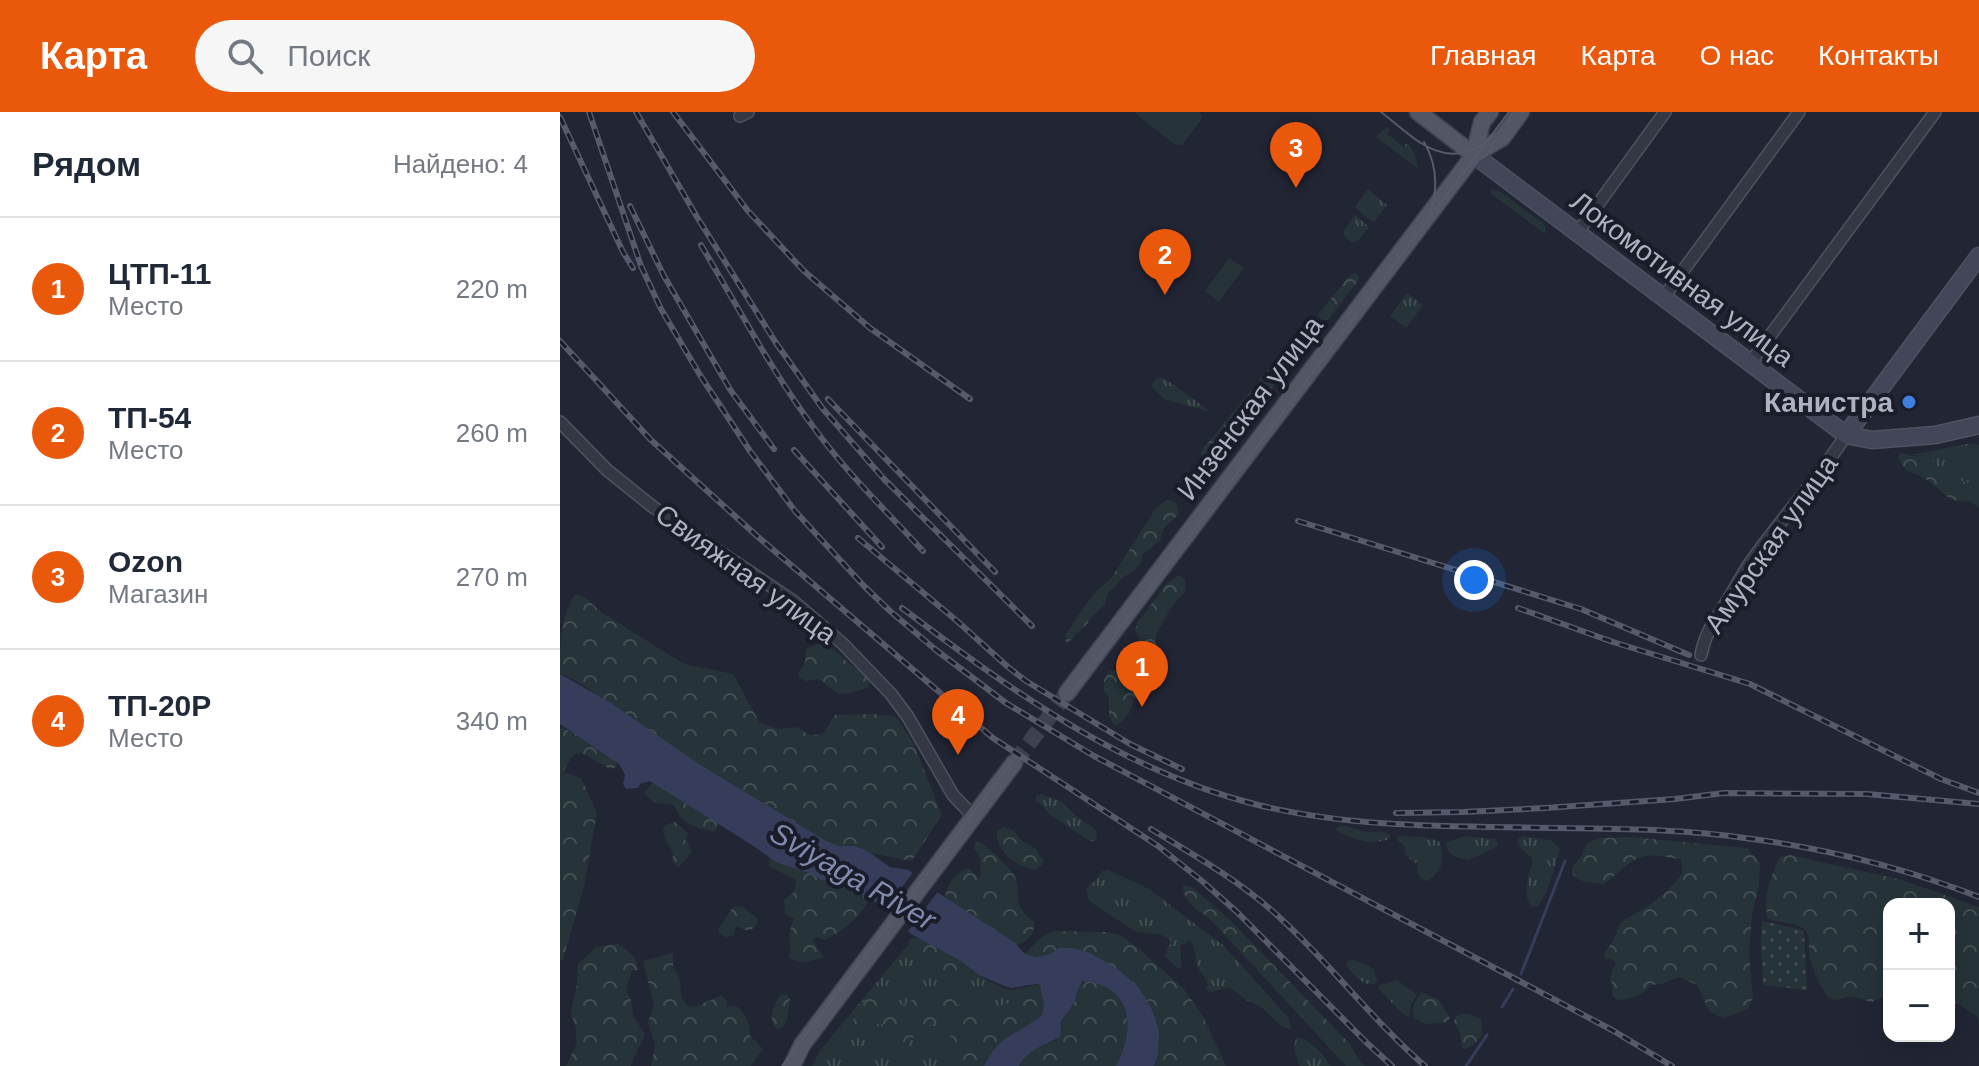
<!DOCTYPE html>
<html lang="ru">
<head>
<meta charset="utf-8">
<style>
  :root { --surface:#fff; --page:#f6f6f7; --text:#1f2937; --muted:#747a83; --line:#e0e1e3; --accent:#ea580c }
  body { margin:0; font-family:Arial,sans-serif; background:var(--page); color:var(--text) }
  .controls { position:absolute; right:24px; bottom:24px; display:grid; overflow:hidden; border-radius:16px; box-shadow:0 8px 32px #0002 }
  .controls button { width:72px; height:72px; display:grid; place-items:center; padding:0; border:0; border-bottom:2px solid var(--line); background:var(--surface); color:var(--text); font:40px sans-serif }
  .you { position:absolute; left:914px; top:468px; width:28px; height:28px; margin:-20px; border:6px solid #fff; border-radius:50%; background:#1a73e8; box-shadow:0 0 0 12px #1a73e833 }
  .badge { display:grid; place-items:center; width:52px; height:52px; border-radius:50%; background:var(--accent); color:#fff; font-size:26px; font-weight:700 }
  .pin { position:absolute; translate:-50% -66px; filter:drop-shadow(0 2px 4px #0008) }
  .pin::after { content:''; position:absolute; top:42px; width:28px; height:24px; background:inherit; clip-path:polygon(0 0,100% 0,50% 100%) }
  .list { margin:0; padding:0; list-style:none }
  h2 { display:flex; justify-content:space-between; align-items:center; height:104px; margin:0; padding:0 32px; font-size:34px }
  h2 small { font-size:26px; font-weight:400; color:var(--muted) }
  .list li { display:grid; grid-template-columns:52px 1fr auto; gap:24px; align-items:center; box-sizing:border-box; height:144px; padding:0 32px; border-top:2px solid var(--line) }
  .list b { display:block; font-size:30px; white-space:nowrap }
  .list p { margin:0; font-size:26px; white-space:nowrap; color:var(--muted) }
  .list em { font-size:26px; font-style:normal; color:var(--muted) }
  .icon { flex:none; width:44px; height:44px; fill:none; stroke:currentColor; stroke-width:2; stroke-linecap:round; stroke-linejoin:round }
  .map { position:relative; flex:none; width:1419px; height:954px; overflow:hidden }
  header { display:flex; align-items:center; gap:48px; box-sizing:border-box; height:112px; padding:0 40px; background:var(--accent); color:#fff }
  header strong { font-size:38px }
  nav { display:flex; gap:44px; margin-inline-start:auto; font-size:28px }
  .search { width:560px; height:72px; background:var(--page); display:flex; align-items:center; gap:20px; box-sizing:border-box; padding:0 28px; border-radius:44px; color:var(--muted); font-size:30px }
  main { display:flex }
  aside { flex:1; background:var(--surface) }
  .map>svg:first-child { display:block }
  .grass { fill:url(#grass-tufts) }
  .forest { fill:url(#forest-crowns) }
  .park { fill:#263338 }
  .garden { fill:url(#garden-dots) }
  .water { fill:#363d5a }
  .pier { fill:#222534 }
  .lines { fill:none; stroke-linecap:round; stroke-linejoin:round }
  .stream { stroke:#363d5a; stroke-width:3 }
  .primary-tunnel { stroke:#3e4150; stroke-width:16; stroke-dasharray:16 8; stroke-linecap:butt }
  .street-casing { stroke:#4f5260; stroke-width:14 }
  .secondary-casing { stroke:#4f5260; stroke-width:19 }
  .primary-casing { stroke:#3e414f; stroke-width:19 }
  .street { stroke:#353745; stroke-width:11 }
  .secondary { stroke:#434658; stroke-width:16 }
  .primary { stroke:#535665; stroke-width:16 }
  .tram { stroke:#575a6c; stroke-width:2 }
  .rail-casing { stroke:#575a6c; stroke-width:6 }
  .rail { stroke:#1a1d29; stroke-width:3; stroke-dasharray:9; stroke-linecap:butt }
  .shop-dot { fill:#3f7fe0; stroke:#1a1d29; stroke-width:3 }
  .labels { text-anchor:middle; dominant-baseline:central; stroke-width:8; stroke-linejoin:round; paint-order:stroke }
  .street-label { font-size:28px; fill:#afb2c2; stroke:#1a1d29 }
  .poi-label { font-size:28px; font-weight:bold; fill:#afb2c2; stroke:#1a1d29; text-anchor:end }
  .water-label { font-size:30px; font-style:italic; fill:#8189ad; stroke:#1a1d29 }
</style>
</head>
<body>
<header>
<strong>Карта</strong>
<div class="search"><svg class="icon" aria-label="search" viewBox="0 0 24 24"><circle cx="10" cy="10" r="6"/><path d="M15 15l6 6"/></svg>Поиск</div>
<nav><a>Главная</a><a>Карта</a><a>О нас</a><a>Контакты</a></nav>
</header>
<main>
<aside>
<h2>Рядом<small>Найдено: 4</small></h2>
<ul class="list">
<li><span class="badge">1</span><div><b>ЦТП-11</b><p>Место</p></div><em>220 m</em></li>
<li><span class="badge">2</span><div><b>ТП-54</b><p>Место</p></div><em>260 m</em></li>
<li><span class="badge">3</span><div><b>Ozon</b><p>Магазин</p></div><em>270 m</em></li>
<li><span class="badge">4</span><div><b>ТП-20Р</b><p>Место</p></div><em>340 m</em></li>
</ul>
</aside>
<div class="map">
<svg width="1419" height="954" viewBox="0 0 1419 954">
  <defs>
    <pattern id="grass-tufts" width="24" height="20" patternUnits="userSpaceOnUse" patternTransform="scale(2)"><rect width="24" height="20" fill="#263338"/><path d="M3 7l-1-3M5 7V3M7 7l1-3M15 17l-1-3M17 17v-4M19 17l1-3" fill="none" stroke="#434e53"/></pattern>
    <pattern id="forest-crowns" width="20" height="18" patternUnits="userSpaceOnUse" patternTransform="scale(2)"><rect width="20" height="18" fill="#263338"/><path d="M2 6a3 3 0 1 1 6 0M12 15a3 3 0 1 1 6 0" fill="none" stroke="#434e53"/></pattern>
    <pattern id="garden-dots" width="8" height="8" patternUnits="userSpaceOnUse" patternTransform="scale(2)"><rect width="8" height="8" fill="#263338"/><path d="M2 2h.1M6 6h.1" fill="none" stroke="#434e53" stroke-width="1.8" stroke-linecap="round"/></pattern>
  </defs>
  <rect width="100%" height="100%" fill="#222534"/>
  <!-- grass -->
  <path class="grass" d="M827,15L830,18L827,22L843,35L847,31C854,39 857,47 858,57L816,25Z
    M808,77L827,93L814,110L809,108L795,95Z
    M932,77L942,81L984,112L986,116L985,122L930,81Z
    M795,103L807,113L808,117L798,129L793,131L786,126L783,120Z
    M847,181L863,193L846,216L830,204Z
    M598,265L607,268L651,300L604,287L591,274Z
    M1412,331L1419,333V396L1411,390L1414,379L1413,372L1394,367L1384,362L1368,344L1351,343Z
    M481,682L502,690L515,703L532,715L536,719L537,729H530L490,703L482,693L475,689L477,683Z
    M787,714L805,720H820L829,722L830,727C811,734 792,727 775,718L778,715Z
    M839,724L864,725L879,729C886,744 882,763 866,769C857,766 858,759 857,752L846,744L844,733L837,728Z
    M905,724L935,727L938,731L935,736L909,748C898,746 885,744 887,730Z
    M963,724L990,728L1000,736C996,752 988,783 977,795L971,794C962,782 968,763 973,750C971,741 959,739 957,728Z
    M548,758L589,777L663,833L727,904L732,917L722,915L701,895L686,888L670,875L650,880L645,877L648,873C646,864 641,862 638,855C634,845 636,836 630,828L620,834L622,855L618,857L605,844L606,836L611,832L610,827L601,823L576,820L529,789L526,776L537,767L542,759Z
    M352,828L443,876L452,878L476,873L480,877L422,954H252L261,937Z
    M793,848L807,853L814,858L817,869L815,872C803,875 793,862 786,853L788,849Z
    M838,868L845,875L857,882L851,893L849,905C840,902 827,885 819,877V873Z
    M737,925C751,928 763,942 771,954H740C736,946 732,933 737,925Z"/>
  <!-- forest -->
  <path class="forest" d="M795,161L799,164L798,169L768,208H762L758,204L759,201L790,163Z
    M743,220L748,227L746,232L656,348L646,352C640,348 640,345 642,338L736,224Z
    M1342,341L1353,344H1368L1384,362L1394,367L1413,372L1414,379L1412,389C1388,393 1384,379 1367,368C1352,357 1347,366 1338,345L1339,342Z
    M606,388C616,388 618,393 619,402L603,417L600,428L583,442L581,450L576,457L561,467L556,474L548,481L544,494L533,503L527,512L517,521L512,527L506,531L505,523C519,504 530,482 550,468L596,396Z
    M619,463L624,466L626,475L625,480L612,494L596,523L595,528L599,547L590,553L586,577L579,576L569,601L560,612L554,613L549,604V585L544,579V568L550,558L556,559L562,571L567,568C566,548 588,534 575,518L577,511L608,470Z
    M16,482L24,485L44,502L124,552L173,562L200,611L218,617L236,615L250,623L263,622L275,603L312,602L335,604L353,630L382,703L352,749L268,733L113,638L20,571L0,561C0,535 0,501 16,482Z
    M261,531L269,534L308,567L310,571L307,576L291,581L279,582L258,567L246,569L240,566L238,562L245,551L246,537Z
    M0,615L30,628L56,644L57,655L50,657L22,641L13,643L3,660L21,666L37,701L24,775L3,847L0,849Z
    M94,669L126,689L139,700L156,706L158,714L154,720C132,714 124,715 114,693L95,691L84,681Z
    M115,710L128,721L125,728L130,732L131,741L118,756L112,749C112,747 113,745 113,742C110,730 91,715 115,710Z
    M444,715L453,718L462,729L476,737L483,748L482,753L476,758C457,756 435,739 437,719Z
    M1070,725L1187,736L1200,751L1199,773L1192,804L1189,840L1193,885L1188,897L1163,906L1149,899L1137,873L1119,865L1102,872L1091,873C1081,884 1072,887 1057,888L1052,883L1053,876L1050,865L1056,851L1051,847L1045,846L1044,841L1053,829L1061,810L1088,794L1107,779L1123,761L1121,748C1077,737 1077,746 1044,772L1022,769L1012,762V755L1021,745L1027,731L1039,726Z
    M419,729C427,734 452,757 455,765C462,788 451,791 474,810C476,821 466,832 455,833L385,786C386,774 396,759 408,756L419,766L421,765L420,745L414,736L415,732Z
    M210,742L313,781C302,803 287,816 265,828L256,825L252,828L264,845C251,849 241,853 229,846C232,829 226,825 234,807L225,802L224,788L234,780L236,768L209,754Z
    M1230,743L1342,768L1419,795V910L1417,905L1397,891L1389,895V792H1329V857L1325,858L1328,882L1312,890C1305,889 1295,884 1288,885C1280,886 1277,890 1270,886C1263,882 1252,856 1250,847C1248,839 1251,823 1244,817C1237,811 1218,811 1208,806C1202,787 1211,762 1220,745Z
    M623,773L632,775L670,808L789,931L801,951L805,954H786L651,808C638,797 623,792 623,773Z
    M182,794L197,806L198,811L191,818H185L177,814L173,824L165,825L160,821L158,817L173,795Z
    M494,819L548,820L560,823L579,837L623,876L643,904L666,954H594C604,921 594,903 579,875L490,842L476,845L465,842C474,832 481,823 494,819Z
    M353,826L362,827L418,856L419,865L414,869L391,862L356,845C351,841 346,836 349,828Z
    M58,832C69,840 78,844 78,859L72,858L66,877L71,888L73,904L85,922C81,933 74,942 71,954H6L16,933V916L11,901L17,871L18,852L36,835Z
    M113,841V855L120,867L121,884L128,895L137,894L162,883L167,889L166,895L176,894C186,902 191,912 190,924L203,937L191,954H91L95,933L88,910L94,893L83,849Z
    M522,869C573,872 576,916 556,954H459C466,941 482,933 496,928L503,907L512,894L518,882V873Z
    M473,873L480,874L482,878L486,901L431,954H386C384,948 382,941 384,935C385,928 410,900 417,898C429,893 442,895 454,889C462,884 465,877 473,873Z
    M392,878L401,880L403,887L400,892L369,914L361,915L346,935C331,934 329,921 321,911L313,914L308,919L295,916C289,904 300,890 311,885L315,887L319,893L324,897C349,895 351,881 377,887L387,879Z
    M862,880L879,888L890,906L887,910L865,912L854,906C851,895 855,889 862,880Z
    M222,883H227L230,887C229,892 227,911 225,913C210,928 206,894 222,883Z
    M903,902H909L920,907C927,920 918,933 905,937L902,935L900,921L894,909L896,904Z"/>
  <!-- park -->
  <path class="park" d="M576,0H639L643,5L622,33H615L576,2Z
    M669,146L684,156L659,190L645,179Z"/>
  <!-- garden -->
  <path class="garden" d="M1202,809L1244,818L1247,878L1203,873L1201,835Z"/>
  <!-- water -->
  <path class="water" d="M0,562L51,591L139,652L266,729L279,734H294L306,738L330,755L349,758L380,782L454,830L465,842L476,845L490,842L499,836H513L530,841L556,856L579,875L592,898L599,918L598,942L594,954H556C576,916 573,873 522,869C517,877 517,886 512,894C509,900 502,905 501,912C500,916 501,921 500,925C486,932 467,939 459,954H424C441,920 457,924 482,903L484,893L480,873L476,872L452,876L444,874L419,863L401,849L351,822L321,793L275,769L262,768L249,761L216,750L195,735L90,669L80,672L78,676L66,677L63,672L65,663L59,652L0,612Z"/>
  <!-- pier -->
  <path class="pier" d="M355,758L380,777L345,823L323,800Z"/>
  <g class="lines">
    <!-- stream -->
    <path class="stream" d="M961,862L1005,749
      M942,895L953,877
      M906,954L927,923"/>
    <!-- primary-tunnel -->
    <path class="primary-tunnel" d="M454,651L507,581"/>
    <defs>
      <path id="street" d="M180,4L188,0
        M1017,121L1105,0
        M1103,186L1239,0
        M1190,251L1375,0
        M0,310L47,358L93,395L233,489L283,532L331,582L348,605L393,683L413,704
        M1141,543C1146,518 1155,509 1168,488C1175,476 1182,463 1190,451C1221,407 1257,368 1286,323"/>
      <path id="secondary" d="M914,43L1286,323L1312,328L1375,323L1419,313
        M1286,323L1419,144"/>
      <path id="primary" d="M858,0L914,43
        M914,43L922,10L930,0
        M507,581L914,43L942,26L961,0
        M232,954L242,933L454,651"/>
    </defs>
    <!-- street casing -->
    <use href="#street" class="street-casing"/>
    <!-- secondary casing -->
    <use href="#secondary" class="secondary-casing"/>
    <!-- primary casing -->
    <use href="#primary" class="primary-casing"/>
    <!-- street -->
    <use href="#street" class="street"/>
    <!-- secondary -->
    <use href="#secondary" class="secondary"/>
    <!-- primary -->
    <use href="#primary" class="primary"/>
    <!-- tram -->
    <path class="tram" d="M821,0C852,24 881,58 922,33
      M864,30C877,52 878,75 871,99
      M510,583L949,0
      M222,954L452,649"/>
    <defs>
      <path id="rail" d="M29,0L81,154L101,197L140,263L190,339L235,399L304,474L330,499L376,538L446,591L534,644L1052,918L1112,954
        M76,0L137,105L216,231L263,297L324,367L472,514
        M113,0L188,99L244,159L310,216L410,287
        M0,5L63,140L73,156
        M70,94L104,164L171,279L214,337
        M141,133C178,195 213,262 257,320C289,363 327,400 363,439
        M0,229L91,328L197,424L433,626L598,734L642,769L677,800L807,931L832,954
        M268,287L435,460
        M234,338L322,435
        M738,409L1021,497L1129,543
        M298,426L397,509L448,555L466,569L570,632L622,657
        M342,496C452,579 562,659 698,693C796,717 899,714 999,716C1061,717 1124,717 1185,726C1264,736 1345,756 1419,785
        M958,496L1053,530L1190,572L1381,667L1419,681
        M836,701L903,700L985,696L1115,687L1164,681L1307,682L1419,692
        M591,717C635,744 680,769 718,804C770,851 812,908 865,954"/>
    </defs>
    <!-- rail casing -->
    <use href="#rail" class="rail-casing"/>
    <!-- rail -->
    <use href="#rail" class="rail"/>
  </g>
  <!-- markers -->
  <circle class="shop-dot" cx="1349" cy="290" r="8"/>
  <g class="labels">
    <!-- street labels -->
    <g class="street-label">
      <text transform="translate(1122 167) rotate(37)">Локомотивная улица</text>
      <text transform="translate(690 296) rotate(-53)">Инзенская улица</text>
      <text transform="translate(1211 432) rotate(-55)">Амурская улица</text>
      <text transform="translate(186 462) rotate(36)">Свияжная улица</text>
    </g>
    <!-- poi labels -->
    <g class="poi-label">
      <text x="1333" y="290">Канистра</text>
    </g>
    <!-- water labels -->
    <g class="water-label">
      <text transform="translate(293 764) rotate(30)">Sviyaga River</text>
    </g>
  </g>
</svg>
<div class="controls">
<button>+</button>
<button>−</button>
</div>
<div class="you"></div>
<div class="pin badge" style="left:582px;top:595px">1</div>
<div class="pin badge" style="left:605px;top:183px">2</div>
<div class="pin badge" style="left:736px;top:76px">3</div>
<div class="pin badge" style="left:398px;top:643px">4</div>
</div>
</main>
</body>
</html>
